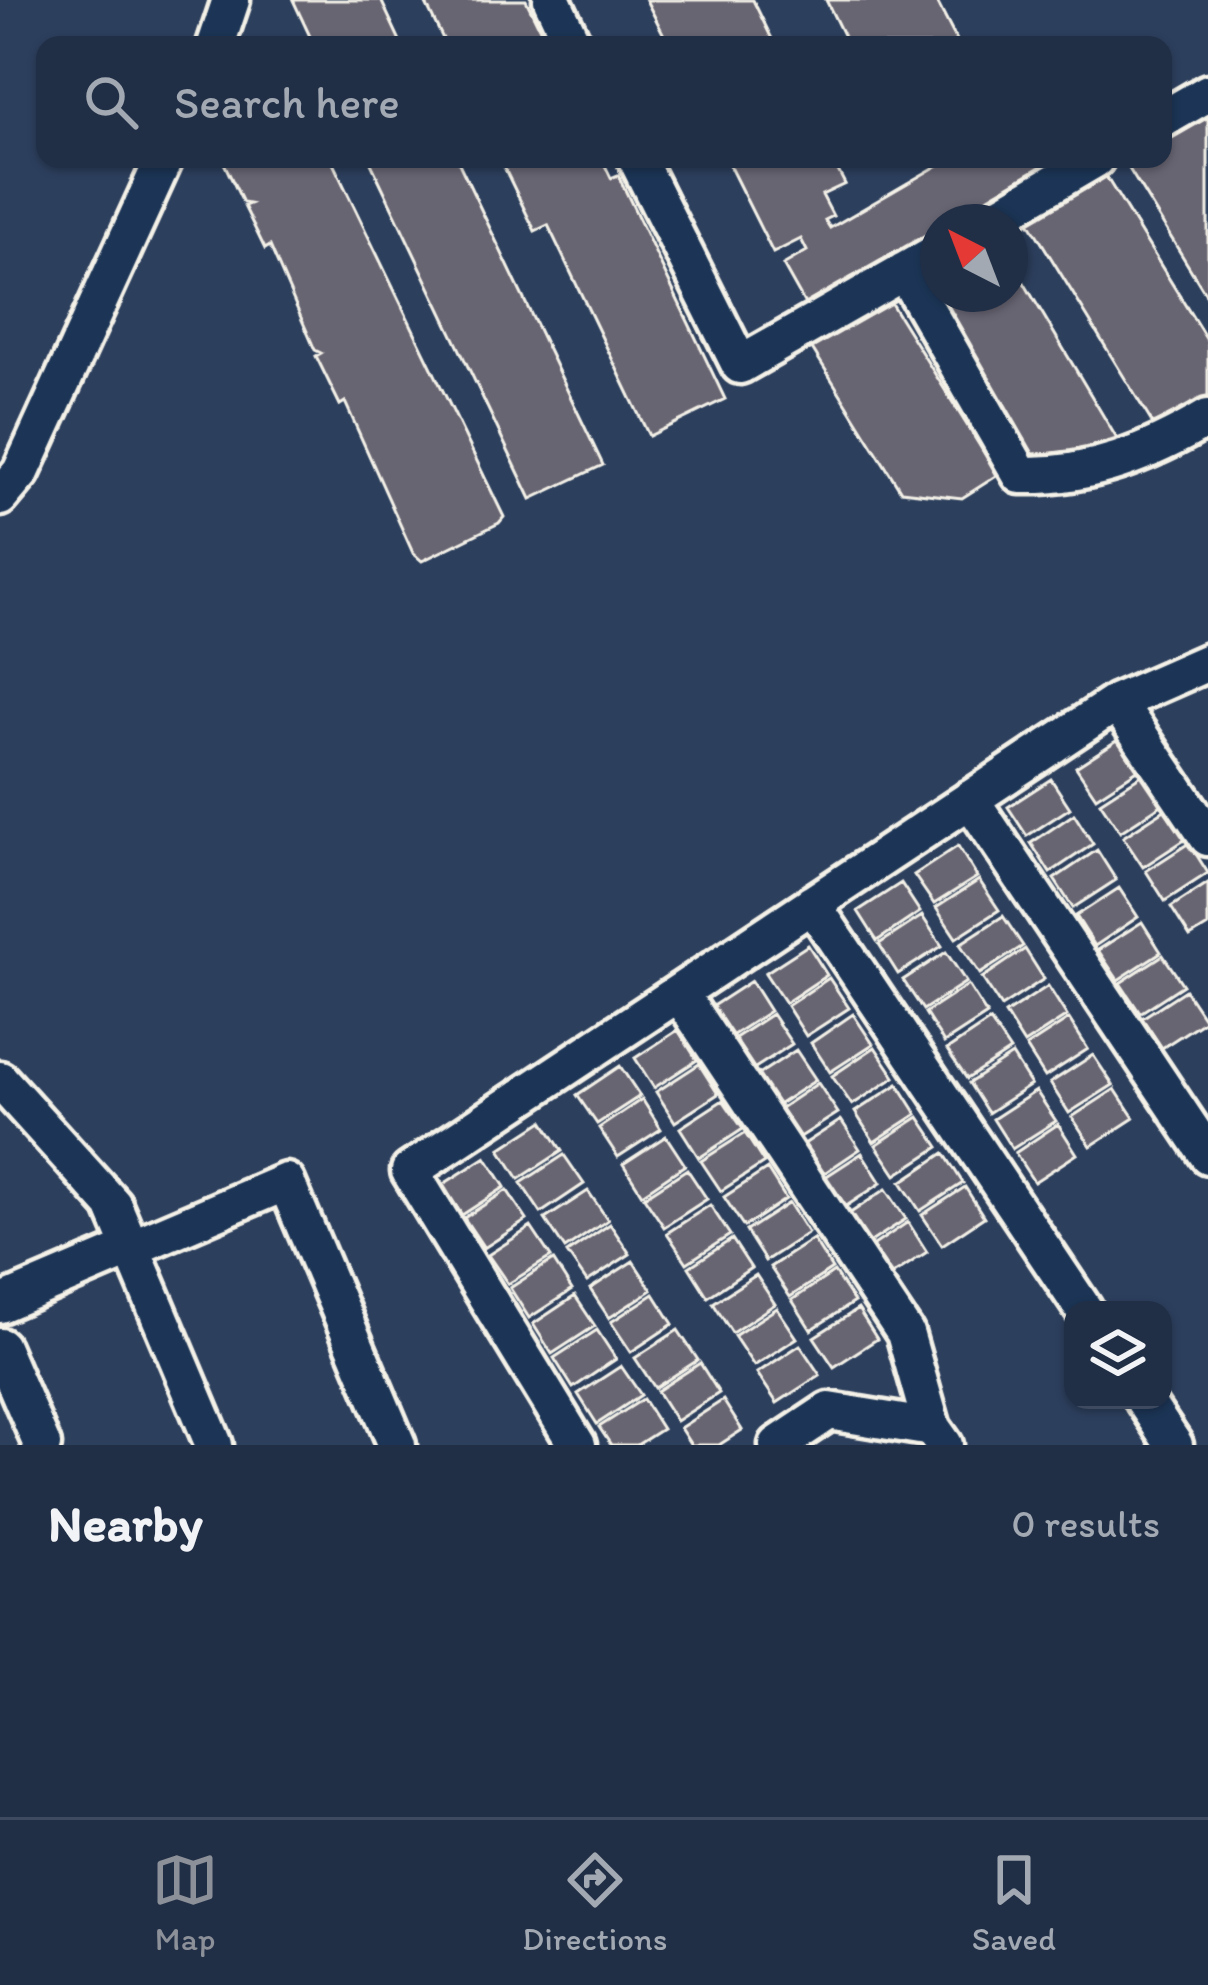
<!DOCTYPE html>
<html lang="en">
<head>
<meta charset="utf-8">
<style>
  :root { --surface:#212f46; --page:#2d3b51; --text:#f1f3f6; --muted:#a2a9b3; --line:#3e4a5f; --accent:#8c9099 }
  body { margin:0; font-family:Itim,sans-serif; background:var(--page); color:var(--text) }
  .controls { position:absolute; right:36px; bottom:36px; display:grid; overflow:hidden; border-radius:24px; box-shadow:0 3px 9px #0004 }
  .controls button { width:108px; height:108px; display:grid; place-items:center; padding:0; border:0; border-bottom:3px solid var(--line); background:var(--surface); color:var(--text); font:60px sans-serif }
  .compass { position:absolute; left:920px; top:204px; width:108px; height:108px; border-radius:50%; background:var(--surface); box-shadow:0 3px 9px #0004; rotate:318deg }
  .list { margin:0; padding:0; list-style:none }
  h2 { display:flex; justify-content:space-between; align-items:center; height:156px; margin:0; padding:0 48px; font-size:51px }
  h2 small { font-size:39px; font-weight:400; color:var(--muted) }
  .icon { flex:none; width:66px; height:66px; fill:none; stroke:currentColor; stroke-width:2; stroke-linecap:round; stroke-linejoin:round }
  .map { position:relative; flex:none; width:1208px; height:1445px; overflow:hidden }
  .search { position:absolute; background:var(--surface); box-shadow:0 3px 9px #0004; left:36px; right:36px; top:36px; height:132px; display:flex; align-items:center; gap:30px; box-sizing:border-box; padding:0 42px; border-radius:24px; color:var(--muted); font-size:45px }
  .sheet { height:372px; background:var(--surface) }
  nav { display:flex; justify-content:space-around; align-items:center; box-sizing:border-box; height:168px; border-top:3px solid var(--line); background:var(--surface); font-size:33px; color:var(--muted) }
  nav a { display:grid; justify-items:center; gap:6px }
  nav .on { color:var(--accent) }
  .map>svg:first-child { display:block }
  .building { fill:#686573; stroke:#f4f1e8; stroke-width:3 }
  .lines { fill:none; stroke-linecap:round; stroke-linejoin:round }
  .minor-casing { stroke:#f4f1e8; stroke-width:45 }
  .minor { stroke:#1d3557; stroke-width:36 }
</style>
</head>
<body>
<div class="map">
<svg width="1208" height="1445" viewBox="0 0 1208 1445">
  <rect width="100%" height="100%" fill="#2c3f5d"/>
  <filter id="ink" filterUnits="userSpaceOnUse"><feTurbulence type="fractalNoise" baseFrequency=".00833" numOctaves="2"/><feDisplacementMap in="SourceGraphic" scale="24" xChannelSelector="R" yChannelSelector="G"/><feConvolveMatrix kernelMatrix="1 2 1 2 8 2 1 2 1" color-interpolation-filters="sRGB"/></filter>
  <g filter="url(#ink)">
    <!-- building -->
    <path class="building" d="M293,0H381L402,45H314Z
      M424,0H526L548,45H446Z
      M646,0H753L775,45H669Z
      M826,0H936L959,45H848Z
      M1201,109L1208,120V298L1123,159H1163V132Z
      M228,159H331L504,517L499,523L422,561L413,553L345,402L340,405L316,356L321,353L315,350L270,246L265,249L244,206L249,204L243,203L224,163Z
      M369,159H457L603,465L531,499Z
      M500,159H602L611,178L618,175L725,399L649,436L548,225L535,231Z
      M726,159H832L845,184L822,195L833,216L825,220L830,228L949,159H1062L952,222H938V230L806,306L783,265L807,251L801,239L773,253Z
      M1102,170L1208,342V404L1159,434L1026,217Z
      M1010,259L1120,444L1029,464L918,278L938,266V294H1010Z
      M887,297L998,475L962,498L901,491L810,345Z
      M1119,739L1139,769L1096,797L1076,767Z
      M1143,774L1163,804L1120,832L1100,802Z
      M1051,779L1070,808L1027,836L1008,807Z
      M1166,809L1186,839L1143,867L1123,837Z
      M1074,814L1093,844L1050,873L1031,843Z
      M1189,843L1208,873L1165,901L1146,871Z
      M958,846L977,877L934,904L914,875Z
      M1097,850L1116,880L1073,908L1054,879Z
      M979,880L999,910L956,938L936,908Z
      M901,883L920,912L877,941L858,911Z
      M1208,883V926L1190,937L1171,907Z
      M1119,888L1138,917L1095,946L1076,916Z
      M922,916L942,946L898,974L879,944Z
      M1003,916L1023,946L980,974L960,944Z
      M1142,922L1161,952L1118,980L1098,950Z
      M808,945L827,975L785,1003L765,973Z
      M1025,949L1044,979L1001,1007L982,978Z
      M946,952L966,982L923,1010L903,980Z
      M1163,955L1183,985L1140,1013L1120,983Z
      M829,978L849,1008L806,1036L787,1006Z
      M751,981L770,1011L727,1039L708,1009Z
      M968,985L987,1015L944,1043L925,1013Z
      M1048,986L1067,1016L1024,1044L1005,1014Z
      M1185,990L1205,1020L1162,1048L1142,1018Z
      M772,1014L792,1044L749,1072L729,1042Z
      M853,1014L873,1044L830,1072L811,1043Z
      M1069,1019L1088,1049L1045,1077L1026,1047Z
      M990,1021L1010,1051L967,1079L947,1050Z
      M678,1030L697,1060L654,1088L635,1058Z
      M875,1047L895,1077L852,1105L832,1076Z
      M796,1050L816,1080L773,1108L753,1078Z
      M1012,1055L1031,1085L988,1113L969,1083Z
      M1093,1055L1113,1085L1069,1113L1050,1083Z
      M699,1064L718,1094L675,1122L656,1092Z
      M620,1066L640,1096L597,1124L577,1095Z
      M818,1083L838,1113L794,1141L775,1112Z
      M898,1084L917,1114L874,1142L855,1112Z
      M1115,1089L1134,1118L1091,1146L1072,1117Z
      M1036,1091L1056,1121L1012,1149L993,1119Z
      M642,1099L661,1129L618,1157L599,1128Z
      M723,1100L743,1129L699,1158L680,1128Z
      M919,1117L939,1147L896,1175L876,1145Z
      M841,1120L860,1149L817,1178L798,1148Z
      M543,1121L562,1151L519,1179L500,1149Z
      M1058,1124L1077,1154L1034,1182L1015,1153Z
      M745,1133L764,1163L721,1191L701,1161Z
      M666,1136L685,1165L642,1194L623,1164Z
      M862,1153L881,1183L839,1211L819,1181Z
      M944,1153L963,1183L920,1211L901,1182Z
      M564,1155L584,1184L541,1213L521,1183Z
      M486,1157L505,1187L462,1215L442,1185Z
      M687,1169L707,1199L664,1227L644,1197Z
      M767,1169L786,1199L744,1227L724,1197Z
      M965,1187L984,1217L942,1245L922,1215Z
      M886,1189L906,1219L863,1247L843,1218Z
      M507,1190L527,1220L484,1248L464,1218Z
      M588,1191L608,1220L565,1249L545,1219Z
      M789,1203L808,1233L765,1261L746,1231Z
      M710,1205L730,1235L687,1263L667,1233Z
      M908,1222L927,1252L884,1280L865,1251Z
      M610,1224L630,1254L587,1282L567,1253Z
      M531,1227L551,1257L508,1284L488,1255Z
      M732,1239L751,1268L708,1297L689,1267Z
      M813,1239L832,1269L790,1297L770,1267Z
      M553,1260L572,1290L529,1318L510,1288Z
      M633,1261L652,1290L609,1318L590,1289Z
      M834,1272L854,1302L811,1330L792,1300Z
      M756,1275L775,1304L732,1333L713,1303Z
      M654,1294L673,1324L631,1352L611,1322Z
      M575,1296L595,1326L552,1354L533,1324Z
      M777,1308L797,1338L754,1366L734,1336Z
      M858,1309L877,1339L834,1367L814,1337Z
      M597,1330L616,1359L573,1388L554,1358Z
      M678,1330L698,1360L655,1388L635,1358Z
      M800,1345L820,1375L777,1403L757,1373Z
      M700,1363L719,1393L676,1421L657,1391Z
      M621,1366L641,1395L597,1424L578,1394Z
      M643,1399L662,1429L637,1445H611L599,1427Z
      M723,1400L742,1430L719,1445H691L680,1428Z"/>
    <g class="lines">
      <defs>
        <path id="minor" d="M552,0L573,45
          M216,45L231,0
          M1163,119L1208,93
          M637,159L740,365L938,252
          M988,222L1095,159
          M904,271L1021,475C1091,477 1149,453 1208,418
          M0,497L21,472L164,159
          M1117,702L1208,837
          M970,799L1208,1155
          M812,904L1084,1310
          M679,993L905,1333L932,1428L944,1445
          M0,1080L113,1205L214,1445
          M0,1304L286,1182L397,1445
          M0,1347L42,1445
          M1144,1400L1174,1445
          M577,1445L410,1171L1117,702L1208,662
          M778,1445L829,1411L932,1428"/>
      </defs>
      <!-- minor casing -->
      <use href="#minor" class="minor-casing"/>
      <!-- minor -->
      <use href="#minor" class="minor"/>
    </g>
  </g>
</svg>
<div class="controls">
<button><svg class="icon" aria-label="layers" viewBox="0 0 24 24"><path d="M12 4l9 5-9 5-9-5zM3 14l9 5 9-5"/></svg></button>
</div>
<svg class="compass" viewBox="-18 -18 36 36"><path d="M0-13l5 13h-10z" fill="#e53935"/><path d="M0 13l5-13h-10z" fill="#a2a9b3"/></svg>
<div class="search"><svg class="icon" aria-label="search" viewBox="0 0 24 24"><circle cx="10" cy="10" r="6"/><path d="M15 15l6 6"/></svg>Search here</div>
</div>
<section class="sheet">
<h2>Nearby<small>0 results</small></h2>
<ul class="list">
</ul>
</section>
<nav>
<a class="on"><svg class="icon" aria-label="map" viewBox="0 0 24 24"><path d="M3 6l6-2 6 2 6-2v14l-6 2-6-2-6 2zM9 4v14M15 6v14"/></svg>Map</a>
<a><svg class="icon" aria-label="directions" viewBox="0 0 24 24"><path d="M12 3l9 9-9 9-9-9zM9 14v-3h6M13 9l2 2-2 2"/></svg>Directions</a>
<a><svg class="icon" aria-label="saved" viewBox="0 0 24 24"><path d="M7 4h10v16l-5-4-5 4z"/></svg>Saved</a>
</nav>
</body>
</html>
